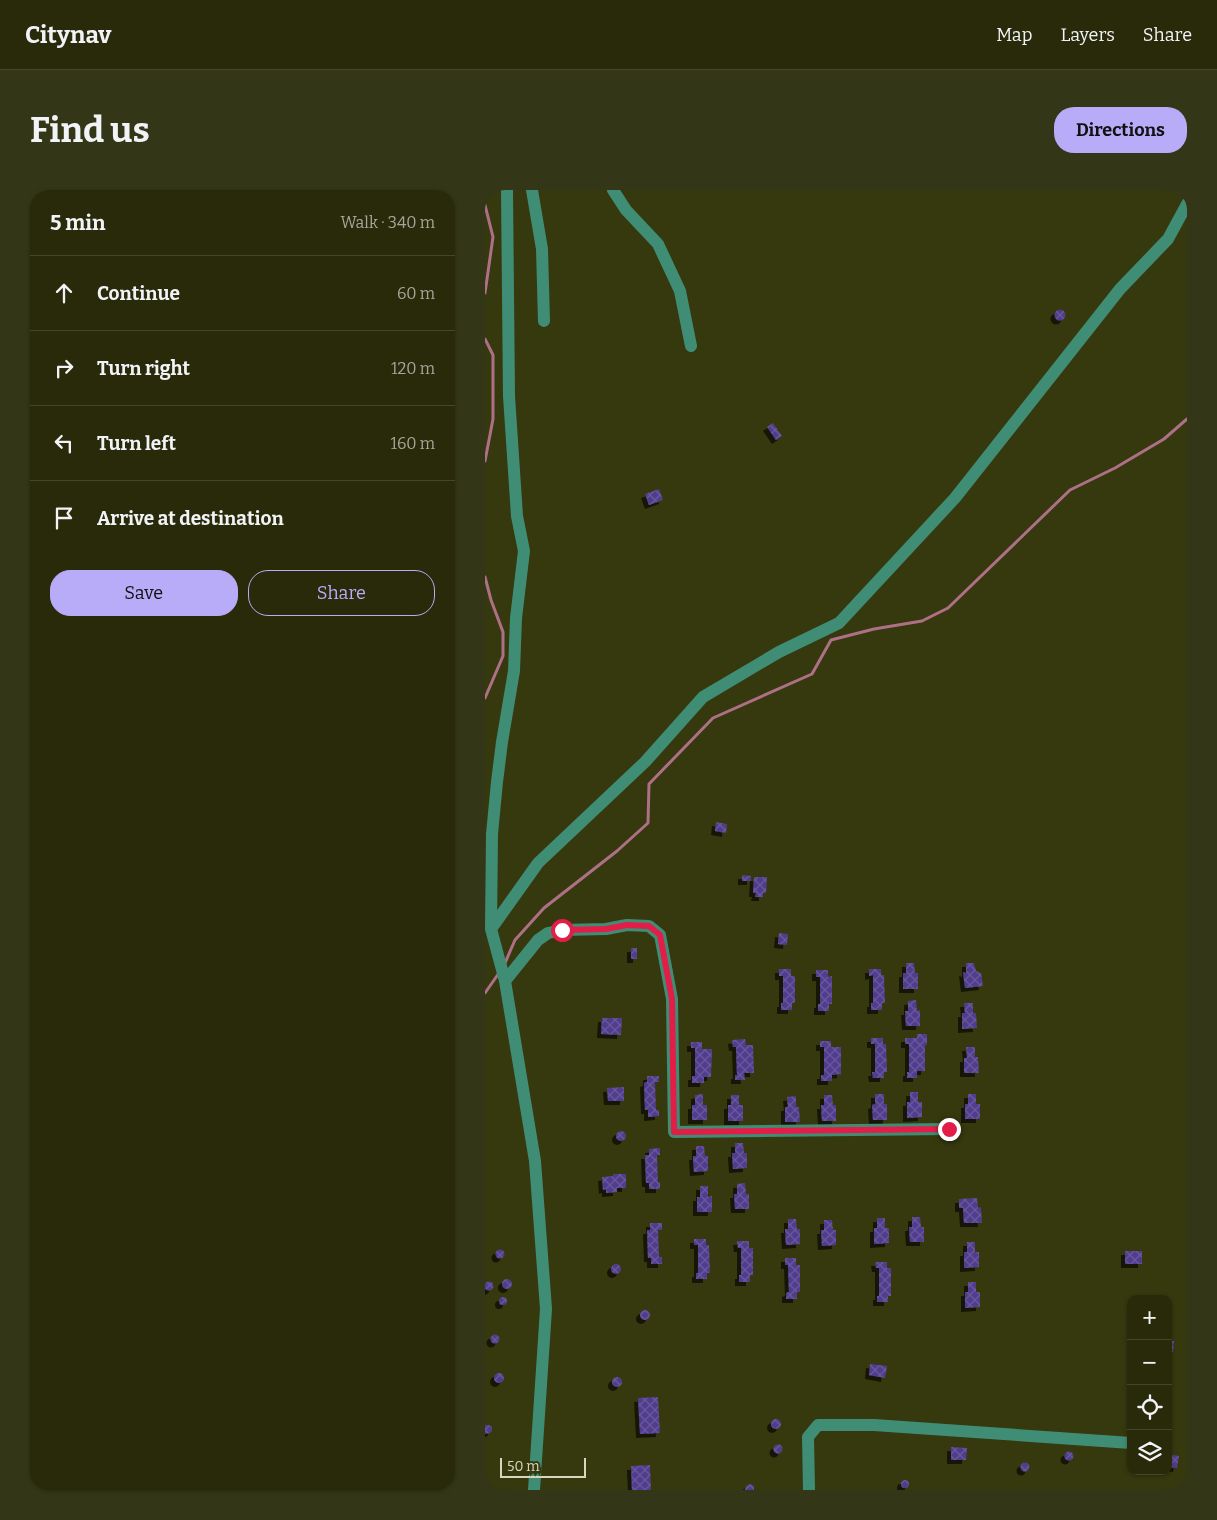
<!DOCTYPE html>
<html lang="en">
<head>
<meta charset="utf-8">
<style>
  :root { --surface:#282a0a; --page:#343618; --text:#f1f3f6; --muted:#a5a79c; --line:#44462b; --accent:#b8abf7 }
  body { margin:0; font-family:Bitter,serif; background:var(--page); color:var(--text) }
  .controls { position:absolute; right:15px; bottom:15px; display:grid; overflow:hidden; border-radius:10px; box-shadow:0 1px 4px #0004 }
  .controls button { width:45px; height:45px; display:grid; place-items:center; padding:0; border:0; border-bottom:1px solid var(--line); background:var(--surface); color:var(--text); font:25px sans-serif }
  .scale { position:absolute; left:15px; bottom:12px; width:86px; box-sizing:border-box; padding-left:5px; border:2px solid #d6d8bc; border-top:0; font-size:14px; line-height:18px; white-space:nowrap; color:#d6d8bc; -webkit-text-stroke:4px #36380e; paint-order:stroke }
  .stop { position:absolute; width:15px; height:15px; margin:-11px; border:4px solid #e11d48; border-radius:50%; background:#fff }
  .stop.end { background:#e11d48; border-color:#fff; box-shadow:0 1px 5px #0008 }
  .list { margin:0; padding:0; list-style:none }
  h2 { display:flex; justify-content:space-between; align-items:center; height:65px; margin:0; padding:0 20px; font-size:21px }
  h2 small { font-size:16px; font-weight:400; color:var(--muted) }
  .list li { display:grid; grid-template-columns:32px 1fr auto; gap:15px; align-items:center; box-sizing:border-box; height:75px; padding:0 20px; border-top:1px solid var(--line) }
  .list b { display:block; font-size:19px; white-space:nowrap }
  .list em { font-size:16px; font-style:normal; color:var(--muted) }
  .actions { display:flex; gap:10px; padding:15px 20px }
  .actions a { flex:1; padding:11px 0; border:1px solid var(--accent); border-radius:20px; text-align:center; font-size:18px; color:var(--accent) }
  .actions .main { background:var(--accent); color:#111 }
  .icon { flex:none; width:28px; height:28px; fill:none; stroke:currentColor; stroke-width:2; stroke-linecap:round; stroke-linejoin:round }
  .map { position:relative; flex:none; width:702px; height:1300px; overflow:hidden; border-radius:20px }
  header { display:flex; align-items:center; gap:30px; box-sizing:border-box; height:70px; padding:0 25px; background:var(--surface); border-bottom:1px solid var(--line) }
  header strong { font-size:24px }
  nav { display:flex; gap:28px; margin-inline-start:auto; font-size:18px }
  .intro { display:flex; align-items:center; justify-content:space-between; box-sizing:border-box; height:120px; padding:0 30px }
  h1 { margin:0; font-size:35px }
  .button { padding:12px 22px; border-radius:20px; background:var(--accent); color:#111; font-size:18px; font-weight:700 }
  main { display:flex; gap:30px; padding:0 30px }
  aside { flex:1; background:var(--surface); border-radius:20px; box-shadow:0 1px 4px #0004 }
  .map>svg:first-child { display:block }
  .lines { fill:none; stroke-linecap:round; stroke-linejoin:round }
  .stream { stroke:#ad7087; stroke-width:3 }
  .building { fill:url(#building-cross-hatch); filter:url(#shadow) }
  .minor { stroke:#408d76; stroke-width:12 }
  .route { stroke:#e11d48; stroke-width:6 }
</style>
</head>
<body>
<header>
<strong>Citynav</strong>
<nav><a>Map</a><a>Layers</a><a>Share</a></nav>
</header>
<div class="intro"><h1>Find us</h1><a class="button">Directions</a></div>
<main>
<aside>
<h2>5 min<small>Walk · 340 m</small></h2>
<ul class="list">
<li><svg class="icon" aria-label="ahead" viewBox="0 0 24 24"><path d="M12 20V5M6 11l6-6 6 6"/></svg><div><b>Continue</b></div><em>60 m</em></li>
<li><svg class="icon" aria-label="right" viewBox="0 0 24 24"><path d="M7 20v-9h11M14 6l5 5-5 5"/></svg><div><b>Turn right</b></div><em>120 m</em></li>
<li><svg class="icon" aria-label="left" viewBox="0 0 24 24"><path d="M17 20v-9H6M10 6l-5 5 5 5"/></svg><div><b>Turn left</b></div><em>160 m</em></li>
<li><svg class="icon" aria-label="arrive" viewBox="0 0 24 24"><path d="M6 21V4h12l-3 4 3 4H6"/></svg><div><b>Arrive at destination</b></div></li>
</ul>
<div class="actions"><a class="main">Save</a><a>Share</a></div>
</aside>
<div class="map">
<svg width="702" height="1300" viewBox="0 0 702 1300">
  <defs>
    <pattern id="building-cross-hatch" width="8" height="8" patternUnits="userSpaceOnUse" patternTransform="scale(1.25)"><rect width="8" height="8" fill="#513d8e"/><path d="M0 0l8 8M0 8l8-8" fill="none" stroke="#69589c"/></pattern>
    <filter id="shadow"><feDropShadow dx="-4" dy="4" stdDeviation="0" flood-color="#0009"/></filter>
  </defs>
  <rect width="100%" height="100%" fill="#36380e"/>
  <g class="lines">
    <!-- stream -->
    <path class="stream" d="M0,15L8,47L0,103
      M0,149L8,165V229L0,271
      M0,387L6,410L18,442V466L0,508
      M20,773L30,750L59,718L132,661L163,633L164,594L228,528L327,484L346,450L389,439L437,431L463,418L585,300L630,278L679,249L702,229
      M0,803L14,783"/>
  </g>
  <!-- building -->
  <path class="building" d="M569.5 125a5.5 5.5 0 1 1 11 0a5.5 5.5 0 1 1-11 0Z
    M288,233L297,246L291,250L282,237Z
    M174,299L178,310L164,315L160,304Z
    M231,632L242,634L241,643L230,641Z
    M257,685L266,686V691H257Z
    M269,687H282L281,703H278V707H270L271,703H268Z
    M294,743L303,744L302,755L293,754Z
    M146,758H152V769H146Z
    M421,773H429L430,783H433V799H418V783H421Z
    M481,773H489L491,781L496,783L498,796L480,798L478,782L481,783Z
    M294,779H306V786H310V813H307V820H296V813H298V786H294Z
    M384,779H396V785H399L400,813H397V820H386V813H388V785L384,786Z
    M331,780H343V787L347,786V814H344V821H333V814H335V787H331Z
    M431,810L432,821L435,820V836H421L420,821H423V811Z
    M479,813H488V823H491L492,838L477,839V823H480Z
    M117,828H137L136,845L116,844Z
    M432,844H442V854L440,856V881H432V888H422V882H424V854H420V848H432Z
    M386,848H398V854H401L402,882H399V888H388L387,882H390V854H386Z
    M260,849L261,855H268L269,883H259L260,890H250V885H252L251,857H248L247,850Z
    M335,851H346V857H356V884L347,885V891H336V885H339V857H335Z
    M206,852H217V859H227L226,887H219V893H207V886H210V858H206Z
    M481,857H490V867H493L494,883H479V868H482Z
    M162,886H174V892H170L171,920H174V926L163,927V920H160L159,893L162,892Z
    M139,897V911H123L122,898Z
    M425,902H433V912H437V927L422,928V912H425Z
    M218,904V915H222V930H207V915H210V905Z
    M390,904H399V914H402V930H388L387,915L390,914Z
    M483,904H491V914H495V929H480V914H483Z
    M246,905H254V915H258V931H243V915H246Z
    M339,905H347L348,915H351V931H337L336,915H339Z
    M311,906V917H314L315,932H300V917H303L302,907Z
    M131 946a5 5 0 1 1 10 0a5 5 0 1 1-10 0Z
    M250,953H258L259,963H262V978L248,979L247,963H250Z
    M211,956H219L220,966H223V981L209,982L208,966H211Z
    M175,958V965H172L173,993L175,992V999H164V993H161L160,965H164V959Z
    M128,984H141V998H132V1002L121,1003V999L118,1000L117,987L128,986Z
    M260,993L261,1004H264V1019H250L249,1004H252V994Z
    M215,996H223V1007L227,1006V1022H212V1007H215Z
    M492,1008L493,1018L496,1017L497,1033H479L478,1018H474V1009Z
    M427,1027H435L436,1037H439V1052H425L424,1037H427Z
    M392,1028H400V1038H404V1053L389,1054V1038H392Z
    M303,1029H311L312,1039H315V1054L301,1055L300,1039H303Z
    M339,1030H347L348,1040H351V1055L337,1056L336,1040H339Z
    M165,1033H177V1040H173L174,1067H177V1074H166V1068H163L162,1040H165Z
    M209,1049H221V1055H224L225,1083H222V1089H211V1083H213V1055H209Z
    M252,1051H264V1058H268V1085H265V1092H254V1085H256V1058H253Z
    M482,1052H490V1062H494V1077L479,1078V1062H482Z
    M10.5 1064a4.5 4.5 0 1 1 9 0a4.5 4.5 0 1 1-9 0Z
    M640,1061H657V1074H640Z
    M300,1068H311V1075H315V1102H312V1109H301V1103L304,1102L303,1075H300Z
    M390,1072H402V1078H406V1106H403V1112H392V1106H394V1078H391Z
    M126 1079a5 5 0 1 1 10 0a5 5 0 1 1-10 0Z
    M17 1094a5 5 0 1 1 10 0a5 5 0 1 1-10 0Z
    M-0.5 1096a4.5 4.5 0 1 1 9 0a4.5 4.5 0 1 1-9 0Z
    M483,1092H491V1102H495V1117L480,1118V1102H483Z
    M14 1111a4 4 0 1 1 8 0a4 4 0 1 1-8 0Z
    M155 1125a5 5 0 1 1 10 0a5 5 0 1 1-10 0Z
    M5.5 1149a4.5 4.5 0 1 1 9 0a4.5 4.5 0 1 1-9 0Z
    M683,1151H689L688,1162H683Z
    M385,1174L402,1176L400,1188L384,1185Z
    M9 1188a5 5 0 1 1 10 0a5 5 0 1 1-10 0Z
    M127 1192a5 5 0 1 1 10 0a5 5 0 1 1-10 0Z
    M173,1207L175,1243L155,1244L153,1208Z
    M286 1234a5 5 0 1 1 10 0a5 5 0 1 1-10 0Z
    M0,1235H4L7,1237V1241L5,1243L0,1244Z
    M288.5 1259a4.5 4.5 0 1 1 9 0a4.5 4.5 0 1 1-9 0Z
    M466,1257L482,1258L481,1270H466Z
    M579.5 1266a4.5 4.5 0 1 1 9 0a4.5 4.5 0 1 1-9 0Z
    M683,1264L694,1266L692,1278L683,1277Z
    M535.5 1277a4.5 4.5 0 1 1 9 0a4.5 4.5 0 1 1-9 0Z
    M165,1275L166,1300H147L146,1276Z
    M416 1294a4 4 0 1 1 8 0a4 4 0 1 1-8 0Z
    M265,1294L269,1296V1300H260L261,1296Z"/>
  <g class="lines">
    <!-- minor -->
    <path class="minor" d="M22,0L24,206L32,326L39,361L31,428L29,481L17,552L12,592L7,644L6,739L20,791L50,971L61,1119L49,1300
      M47,0L57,59L59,131
      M128,0L141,20L173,54L195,101L206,156
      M6,739L53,673L160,572L218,507L294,462L354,433L470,308L635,99L683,49L702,14
      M20,791L53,750L63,743L77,740L121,739L142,735L164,736L175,745L187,809L189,942L464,939
      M324,1300L323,1247L333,1235H389L646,1253"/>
  </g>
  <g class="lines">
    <!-- route -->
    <path class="route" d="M77,740L121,739L142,735L164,736L175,745L187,809L189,942L464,939"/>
  </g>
</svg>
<div class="controls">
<button>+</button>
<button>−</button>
<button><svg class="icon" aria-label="locate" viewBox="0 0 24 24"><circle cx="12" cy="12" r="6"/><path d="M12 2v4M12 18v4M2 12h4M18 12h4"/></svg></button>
<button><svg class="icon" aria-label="layers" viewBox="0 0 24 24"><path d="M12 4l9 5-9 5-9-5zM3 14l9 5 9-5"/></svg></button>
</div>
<div class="scale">50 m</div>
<div class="stop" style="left:77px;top:740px"></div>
<div class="stop end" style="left:464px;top:939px"></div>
</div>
</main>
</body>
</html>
